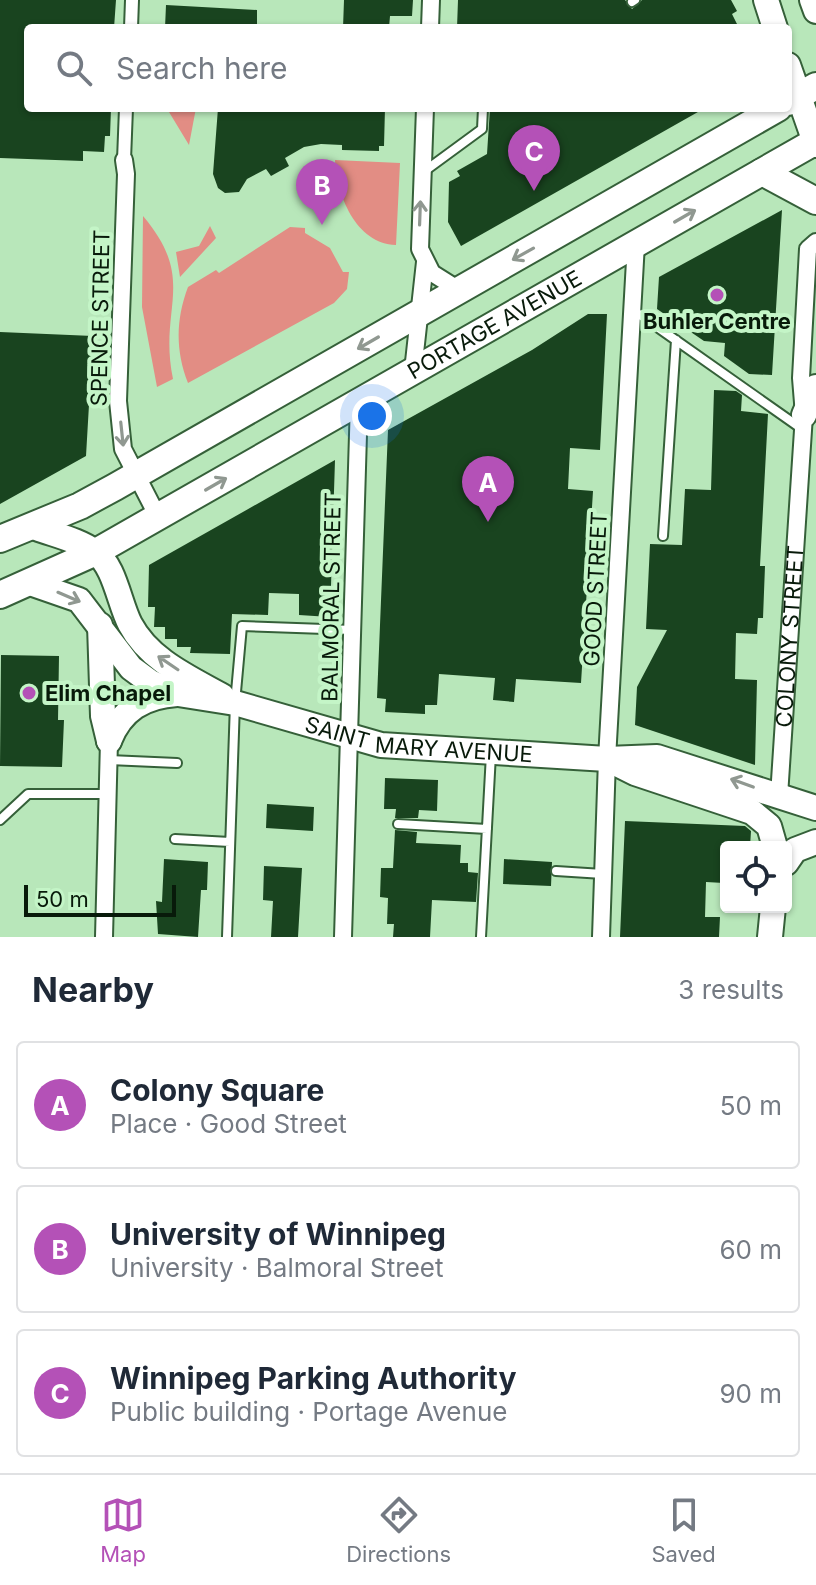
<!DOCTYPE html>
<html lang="en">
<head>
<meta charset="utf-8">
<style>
  :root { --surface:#fff; --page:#f6f6f7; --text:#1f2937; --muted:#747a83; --line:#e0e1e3; --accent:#b451b7 }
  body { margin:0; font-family:Inter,sans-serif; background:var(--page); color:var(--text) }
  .controls { position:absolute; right:24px; bottom:24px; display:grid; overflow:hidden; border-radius:8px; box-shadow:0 2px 6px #0004 }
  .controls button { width:72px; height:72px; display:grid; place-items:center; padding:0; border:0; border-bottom:2px solid var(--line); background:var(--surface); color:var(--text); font:40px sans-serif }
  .scale { position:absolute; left:24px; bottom:20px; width:152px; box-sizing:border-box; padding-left:8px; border:4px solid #081a0a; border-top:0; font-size:22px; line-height:28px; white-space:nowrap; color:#081a0a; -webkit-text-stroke:6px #c4f5c7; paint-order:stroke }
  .you { position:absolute; left:372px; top:416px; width:28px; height:28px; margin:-20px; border:6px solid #fff; border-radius:50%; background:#1a73e8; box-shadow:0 0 0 12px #1a73e833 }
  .badge { display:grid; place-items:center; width:52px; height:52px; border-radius:50%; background:var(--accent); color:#fff; font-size:26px; font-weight:700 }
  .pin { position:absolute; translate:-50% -66px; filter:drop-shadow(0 2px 4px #0008) }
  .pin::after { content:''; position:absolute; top:42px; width:28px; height:24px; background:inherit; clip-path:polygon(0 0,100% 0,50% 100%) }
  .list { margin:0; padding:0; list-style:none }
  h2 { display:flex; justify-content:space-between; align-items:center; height:104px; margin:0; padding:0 32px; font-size:34px }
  h2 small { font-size:26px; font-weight:400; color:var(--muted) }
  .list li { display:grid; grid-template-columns:52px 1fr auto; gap:24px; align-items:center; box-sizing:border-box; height:128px; margin:0 16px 16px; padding:0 16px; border:2px solid var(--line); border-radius:8px }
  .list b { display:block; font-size:30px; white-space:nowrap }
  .list p { margin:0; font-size:26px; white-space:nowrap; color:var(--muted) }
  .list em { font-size:26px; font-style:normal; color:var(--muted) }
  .icon { flex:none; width:44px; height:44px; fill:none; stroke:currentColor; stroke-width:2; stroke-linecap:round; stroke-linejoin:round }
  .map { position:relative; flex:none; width:816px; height:937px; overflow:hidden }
  .search { position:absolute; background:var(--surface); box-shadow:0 2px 6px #0004; left:24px; right:24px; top:24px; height:88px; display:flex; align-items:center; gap:20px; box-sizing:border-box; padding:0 28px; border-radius:8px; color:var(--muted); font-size:30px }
  .sheet { height:536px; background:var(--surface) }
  nav { display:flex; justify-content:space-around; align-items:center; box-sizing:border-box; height:112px; border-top:2px solid var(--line); background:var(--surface); font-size:22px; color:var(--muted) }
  nav a { display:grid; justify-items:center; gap:4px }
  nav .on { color:var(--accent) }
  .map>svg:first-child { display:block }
  .green { fill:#e28d84 }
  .building { fill:#19441f }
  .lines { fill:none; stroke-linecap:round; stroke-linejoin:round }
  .service-casing { stroke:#356039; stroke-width:12 }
  .pedestrian-casing { stroke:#356039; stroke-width:16 }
  .minor-casing { stroke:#356039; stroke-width:20 }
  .secondary-casing { stroke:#356039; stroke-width:28 }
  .primary-casing { stroke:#356039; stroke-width:30 }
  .service { stroke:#fff; stroke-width:8 }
  .pedestrian { stroke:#fff; stroke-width:12 }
  .minor { stroke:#fff; stroke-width:16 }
  .secondary { stroke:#fff; stroke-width:24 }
  .primary { stroke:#fff; stroke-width:26 }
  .oneway { stroke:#909891 }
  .poi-dot { fill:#b451b7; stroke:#c4f5c7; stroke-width:3 }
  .labels { text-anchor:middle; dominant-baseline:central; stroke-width:8; stroke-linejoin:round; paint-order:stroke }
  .street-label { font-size:22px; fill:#081a0a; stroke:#c4f5c7 }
  .poi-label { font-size:22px; font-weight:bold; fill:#081a0a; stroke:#c4f5c7 }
</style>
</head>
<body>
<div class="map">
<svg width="816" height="937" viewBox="0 0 816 937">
  <rect width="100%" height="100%" fill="#b8e7ba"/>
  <!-- green -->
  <path class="green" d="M167,108H196L189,145L169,112Z
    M335,160L400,163L396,245C356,244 336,194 335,160Z
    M143,216C198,281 158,307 173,379L157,387L142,307Z
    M210,226L216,238L180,277L176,252L199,246Z
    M290,227L305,228V233L330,248L343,272H349L347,289L334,303L188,383C175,350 176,319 188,287L216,270L219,273Z"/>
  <!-- building -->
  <path class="building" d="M0,0H116L114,28H28V108H111L110,136H105L104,152L83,151V161L0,158Z
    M344,0H413L412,16H390L389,28H343Z
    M458,0H625L632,9L642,0H731L737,11L732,14L739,28H457Z
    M166,5L257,10V28H165Z
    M218,108H385L384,146H379V151L342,150V145L321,144L304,147L285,158L289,166L271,176L266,169L247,179L239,192L225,193L218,188L213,174Z
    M490,108H705L461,246L448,222L449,182L460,176L457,171L487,154Z
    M782,210L772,375L749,374L724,356L725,343L704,341L657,309L659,277Z
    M588,314H607L600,450L570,448L568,489L593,491L581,683L516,679L514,702L493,700L495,678L439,674L437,705H425V714L385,712L386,699L377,698L388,430L532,350Z
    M0,332L93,336L86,456L0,504Z
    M714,390L736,391L742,395L741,411L768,414L760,566H765L763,618H758L757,634L736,633L735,679L757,680L755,765L635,725L637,687L667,630L646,629L650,544L682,545L685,489L711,490Z
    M335,460L330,617L299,615V594L269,593L268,615L232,614L230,654L190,653L191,647H177V639H165V627H154L155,607H148L149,565Z
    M1,655L59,656L58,720H64L62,767L0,766Z
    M385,778L438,780L437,811L419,810L418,818H395L396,809H384Z
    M267,804L314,807L313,831L266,828Z
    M625,821L745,826L751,831L750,847H726L724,883L706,882L705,917H720L719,937H620Z
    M395,830L417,832L416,843L461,845L460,863H468V872L478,873L476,902L432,900L430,937H393L394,924H387L388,898L380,897L381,868H393Z
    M164,859L208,862L207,890H201L198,937L158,934L156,901L162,902Z
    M504,859L552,862L551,886L503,884Z
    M264,866L302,868L298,937H271L273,901L263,900Z"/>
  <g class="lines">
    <defs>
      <path id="service" d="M632,2L635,0
        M422,173L482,129L483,108
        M633,310L802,429
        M663,536L676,340
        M109,760L177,763
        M0,820L28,794H107
        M398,824L487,829
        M175,839L230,842
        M556,871L603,874
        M227,937L235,703L242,626L353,630
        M481,937L491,754"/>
      <path id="pedestrian" d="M131,28L132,0
        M124,160L126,108"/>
      <g id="minor">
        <path d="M430,28L431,0"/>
        <path d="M425,108L420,249L432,273L459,290"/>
        <path d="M124,160L126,174L118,401L123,449L158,517"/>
        <path d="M413,371L425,262"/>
        <path id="s1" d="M779,796L804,415L801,378L808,249L816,242"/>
        <path d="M104,937L109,741"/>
        <path d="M343,937L359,401"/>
        <path d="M601,937L607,759L636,243"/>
      </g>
      <g id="secondary">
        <path d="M766,0L775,28"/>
        <path d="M812,0L816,11"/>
        <path d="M788,65L816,145"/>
        <path d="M804,415L816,387"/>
        <path d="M31,526C50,534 78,539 95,552C115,566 119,603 130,624C149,660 188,677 222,696"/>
        <path id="s2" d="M30,583L79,600L131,668L150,682L178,694L235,703L381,745L607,759L657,757L816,808"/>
        <path d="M100,625L103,716L109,741"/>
        <path d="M109,741C121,710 144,696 177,694"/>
        <path d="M607,759L635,773L752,812L769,826L775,847"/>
        <path d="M786,863L795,850L816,842"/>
        <path d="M770,937L773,907"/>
      </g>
      <g id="primary">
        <path d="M788,102L816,86"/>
        <path d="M762,172L816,201"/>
        <path d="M0,539L80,506L115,487L778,108"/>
        <path id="s3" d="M0,595L96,552L816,141"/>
      </g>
    </defs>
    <!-- service casing -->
    <use href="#service" class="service-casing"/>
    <!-- pedestrian casing -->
    <use href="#pedestrian" class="pedestrian-casing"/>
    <!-- minor casing -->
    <use href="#minor" class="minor-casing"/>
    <!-- secondary casing -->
    <use href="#secondary" class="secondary-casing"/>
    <!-- primary casing -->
    <use href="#primary" class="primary-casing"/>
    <!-- service -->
    <use href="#service" class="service"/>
    <!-- pedestrian -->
    <use href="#pedestrian" class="pedestrian"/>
    <!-- minor -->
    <use href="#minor" class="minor"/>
    <!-- secondary -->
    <use href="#secondary" class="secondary"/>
    <!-- primary -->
    <use href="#primary" class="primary"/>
  </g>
  <!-- one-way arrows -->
  <defs><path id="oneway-shaft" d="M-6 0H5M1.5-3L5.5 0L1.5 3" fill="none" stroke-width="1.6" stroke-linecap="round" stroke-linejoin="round" transform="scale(2)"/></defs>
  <g class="oneway">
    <use href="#oneway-shaft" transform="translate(420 213) rotate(-88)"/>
    <use href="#oneway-shaft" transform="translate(685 216) rotate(-30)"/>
    <use href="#oneway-shaft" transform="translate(523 254) rotate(151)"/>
    <use href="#oneway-shaft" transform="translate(368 343) rotate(150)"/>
    <use href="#oneway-shaft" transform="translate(122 434) rotate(84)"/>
    <use href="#oneway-shaft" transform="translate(216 484) rotate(-30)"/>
    <use href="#oneway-shaft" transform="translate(69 597) rotate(23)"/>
    <use href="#oneway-shaft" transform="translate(168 663) rotate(-146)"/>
    <use href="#oneway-shaft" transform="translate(742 783) rotate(-160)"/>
  </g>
  <!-- markers -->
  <g class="poi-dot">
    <circle cx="717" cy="295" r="8"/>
    <circle cx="29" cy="693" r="8"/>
  </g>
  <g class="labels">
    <!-- street labels -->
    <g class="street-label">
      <text transform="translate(100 318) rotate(-89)">SPENCE STREET</text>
      <text stroke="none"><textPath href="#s3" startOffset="564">PORTAGE AVENUE</textPath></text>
      <text transform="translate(595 589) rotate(-87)">GOOD STREET</text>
      <text transform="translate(331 597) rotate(-89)">BALMORAL STREET</text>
      <text stroke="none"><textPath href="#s1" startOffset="160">COLONY STREET</textPath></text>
      <text stroke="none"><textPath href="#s2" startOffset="438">SAINT MARY AVENUE</textPath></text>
    </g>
    <!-- poi labels -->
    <g class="poi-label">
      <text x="717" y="321">Buhler Centre</text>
      <text x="45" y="693" text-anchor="start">Elim Chapel</text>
    </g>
  </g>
</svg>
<div class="controls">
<button><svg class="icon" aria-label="locate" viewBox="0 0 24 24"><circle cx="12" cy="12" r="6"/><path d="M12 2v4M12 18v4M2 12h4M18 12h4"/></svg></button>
</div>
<div class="scale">50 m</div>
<div class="you"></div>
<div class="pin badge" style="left:488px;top:522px">A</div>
<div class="pin badge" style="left:322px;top:225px">B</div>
<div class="pin badge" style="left:534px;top:191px">C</div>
<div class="search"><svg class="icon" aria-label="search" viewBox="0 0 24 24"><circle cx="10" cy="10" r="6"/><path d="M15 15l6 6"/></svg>Search here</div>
</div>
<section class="sheet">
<h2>Nearby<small>3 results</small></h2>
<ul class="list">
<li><span class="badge">A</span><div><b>Colony Square</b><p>Place · Good Street</p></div><em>50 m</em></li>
<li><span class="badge">B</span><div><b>University of Winnipeg</b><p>University · Balmoral Street</p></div><em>60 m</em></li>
<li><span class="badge">C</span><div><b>Winnipeg Parking Authority</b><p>Public building · Portage Avenue</p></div><em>90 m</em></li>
</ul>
</section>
<nav>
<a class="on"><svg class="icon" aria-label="map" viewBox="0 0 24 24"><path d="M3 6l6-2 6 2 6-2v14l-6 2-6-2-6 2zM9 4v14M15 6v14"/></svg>Map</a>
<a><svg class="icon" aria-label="directions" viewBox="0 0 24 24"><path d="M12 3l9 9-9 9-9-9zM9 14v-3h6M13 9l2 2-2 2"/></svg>Directions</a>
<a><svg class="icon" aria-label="saved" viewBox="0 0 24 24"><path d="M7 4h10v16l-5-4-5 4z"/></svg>Saved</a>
</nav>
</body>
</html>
